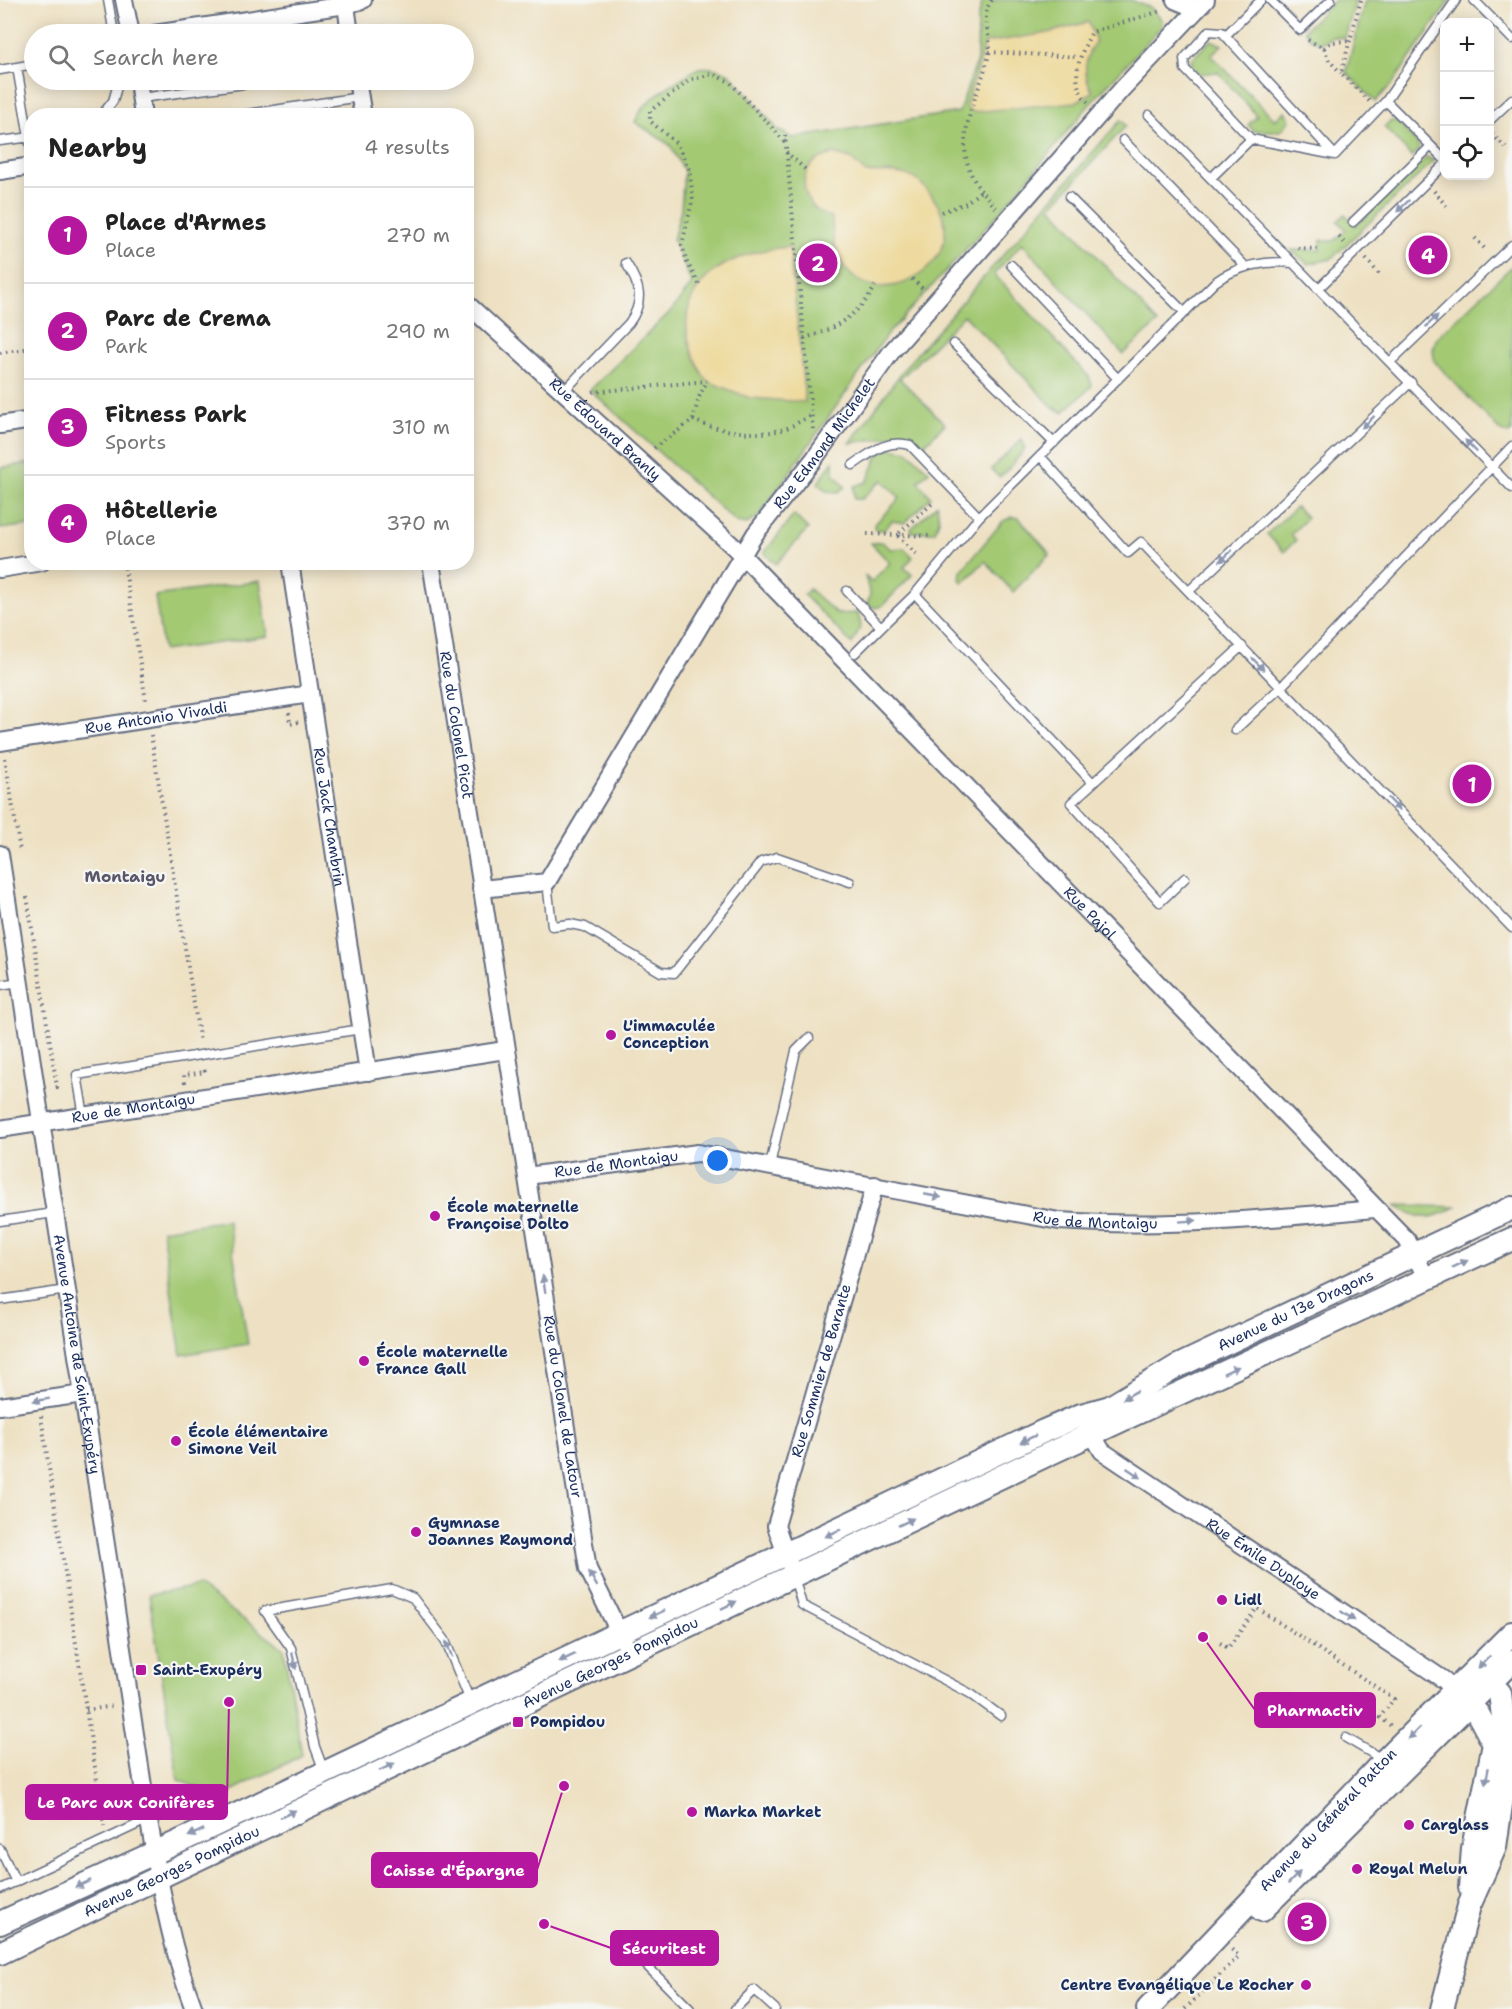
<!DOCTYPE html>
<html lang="en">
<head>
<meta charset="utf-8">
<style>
  :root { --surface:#fff; --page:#f6f6f6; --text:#222; --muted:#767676; --line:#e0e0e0; --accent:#b5179e }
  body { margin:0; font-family:"Shantell Sans",sans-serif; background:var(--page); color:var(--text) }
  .controls { position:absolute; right:18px; top:18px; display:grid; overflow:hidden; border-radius:12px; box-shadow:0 3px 15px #0003 }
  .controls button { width:54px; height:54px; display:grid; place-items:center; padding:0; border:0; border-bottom:2px solid var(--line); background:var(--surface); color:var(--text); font:30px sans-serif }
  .you { position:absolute; left:718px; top:1161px; width:21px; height:21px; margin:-15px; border:4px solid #fff; border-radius:50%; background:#1a73e8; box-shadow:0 0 0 9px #1a73e833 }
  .badge { display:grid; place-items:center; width:39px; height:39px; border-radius:50%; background:var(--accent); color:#fff; font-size:20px; font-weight:700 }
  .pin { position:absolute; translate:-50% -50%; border:3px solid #fff; box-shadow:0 2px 6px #0006 }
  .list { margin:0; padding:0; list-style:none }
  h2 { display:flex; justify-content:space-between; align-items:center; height:78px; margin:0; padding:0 24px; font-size:26px }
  h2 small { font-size:20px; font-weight:400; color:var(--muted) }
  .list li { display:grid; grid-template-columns:39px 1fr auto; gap:18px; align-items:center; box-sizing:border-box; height:96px; padding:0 24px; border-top:2px solid var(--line) }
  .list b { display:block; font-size:22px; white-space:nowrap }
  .list p { margin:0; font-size:20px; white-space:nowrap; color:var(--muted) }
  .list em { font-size:20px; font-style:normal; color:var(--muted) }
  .icon { flex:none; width:33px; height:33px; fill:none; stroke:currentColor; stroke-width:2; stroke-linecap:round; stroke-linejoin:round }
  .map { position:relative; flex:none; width:1512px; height:2009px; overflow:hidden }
  .search { position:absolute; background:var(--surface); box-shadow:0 3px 15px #0003; left:24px; top:24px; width:450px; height:66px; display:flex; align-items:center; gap:15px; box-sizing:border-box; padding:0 21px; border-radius:33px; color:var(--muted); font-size:22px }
  .panel { position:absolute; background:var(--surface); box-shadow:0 3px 15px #0003; left:24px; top:108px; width:450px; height:462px; border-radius:24px }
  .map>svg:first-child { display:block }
  .green { fill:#a3c973; stroke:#5f7c68; stroke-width:1.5 }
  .sand { fill:#eeda9e; stroke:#84847e; stroke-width:1.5 }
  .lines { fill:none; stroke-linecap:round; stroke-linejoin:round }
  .lane-casing { stroke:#656d81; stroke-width:11 }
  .street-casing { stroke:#656d81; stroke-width:20 }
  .secondary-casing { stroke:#656d81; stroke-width:26 }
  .path { stroke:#656d81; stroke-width:4; stroke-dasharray:1.5 4.5; stroke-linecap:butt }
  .lane { stroke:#fff; stroke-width:8 }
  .street { stroke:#fff; stroke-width:16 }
  .secondary { stroke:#fff; stroke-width:22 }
  .oneway { fill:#8d97ae }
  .poi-dot { fill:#b5179e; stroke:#f6f6f2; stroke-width:2 }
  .labels { text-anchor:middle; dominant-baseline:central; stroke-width:4.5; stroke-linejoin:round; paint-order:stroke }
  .street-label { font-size:15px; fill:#1b2f5e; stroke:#f6f6f2 }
  .poi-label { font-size:15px; font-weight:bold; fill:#1b2f5e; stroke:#f6f6f2; text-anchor:start }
  .neighbourhood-label { font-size:16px; font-weight:bold; fill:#59566b; stroke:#f6f6f2 }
  .leader { fill:none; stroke:#b5179e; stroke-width:2 }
  .callout-dot { fill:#b5179e; stroke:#f6f6f2; stroke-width:2 }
  .callout { fill:#b5179e; stroke:#b5179e; stroke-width:2 }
  .callout-label { font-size:16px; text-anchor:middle; font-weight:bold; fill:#fff }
</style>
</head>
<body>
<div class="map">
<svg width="1512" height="2009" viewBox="0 0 1512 2009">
  <rect width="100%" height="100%" fill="#f6f6f2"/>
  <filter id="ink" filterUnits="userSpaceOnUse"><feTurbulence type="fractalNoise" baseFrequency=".0167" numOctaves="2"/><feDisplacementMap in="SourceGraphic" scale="12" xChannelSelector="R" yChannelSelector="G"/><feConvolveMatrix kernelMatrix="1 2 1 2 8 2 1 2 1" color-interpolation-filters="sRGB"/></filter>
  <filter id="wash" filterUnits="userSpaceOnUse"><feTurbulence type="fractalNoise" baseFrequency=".008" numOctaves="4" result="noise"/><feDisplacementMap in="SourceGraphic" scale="24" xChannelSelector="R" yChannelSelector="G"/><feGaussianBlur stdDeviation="1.35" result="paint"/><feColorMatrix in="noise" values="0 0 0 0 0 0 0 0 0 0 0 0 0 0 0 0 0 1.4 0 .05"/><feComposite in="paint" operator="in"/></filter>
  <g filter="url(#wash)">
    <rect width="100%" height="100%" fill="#eee1c3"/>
    <!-- green -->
    <path class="green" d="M983,0H1131L1151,8L1162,20V26L1090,104L1001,211L886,336L758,517L747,524L736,522L590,390L673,309L692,284L673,240L681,209L684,171L670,145L635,122C645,96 676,83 698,68C710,66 720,69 730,74L778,130L793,138L959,112L977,60L978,18Z
      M1335,0H1356L1345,38L1332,37L1321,43L1310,39L1304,30Z
      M1365,0H1450L1393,83L1375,102L1346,72Z
      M1211,40L1222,45L1211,55L1275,120L1285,111L1290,120L1281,131H1254L1248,125L1257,116L1218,72L1200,74L1194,69L1191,60Z
      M1121,120L1126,126L1051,207L1158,323L1123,354L1022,243L994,274L1089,377L1092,385L1089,389L1063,412L1054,408L964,315L900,379L945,424L923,446L901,435L850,443L907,365Z
      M1390,121H1396L1418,144L1419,150L1412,157L1384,127Z
      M1427,157L1434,161L1331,259L1308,264L1291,250H1320L1321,240L1334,241L1346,230L1338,221L1345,214L1356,226Z
      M1512,266V432L1508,434L1499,430L1434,361L1433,347L1437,338Z
      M1022,439L1025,449L1006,472L999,477L991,469Z
      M889,448L908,451L929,471L918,482L931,497L905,523L892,521L884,530H875L874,525L900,498L882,480L862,499H854V486L867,482L878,455Z
      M833,461L834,473L845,487L838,492L826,491L818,483Z
      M31,463V525L0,529V468Z
      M937,504L939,520L935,532H912L911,529Z
      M1296,507L1307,518L1291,534L1296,540L1284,552L1267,534Z
      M794,515L808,529L776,564L764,553Z
      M1012,517L1019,518L1050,554L1013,592L985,561L963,583L960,579L961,571L1003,521Z
      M882,542L891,549L904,548L913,557L904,567L912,575L882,606L875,608L867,604L870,595L865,576L871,582L890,563L871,543Z
      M260,581L268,636L163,651L155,596Z
      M809,589L837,614L858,613L861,626L852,644L804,595Z
      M1395,1205L1456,1207C1427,1222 1422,1220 1395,1205Z
      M228,1220L248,1344L181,1355L162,1230Z
      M198,1586L284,1649L302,1755L220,1797L178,1780L149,1595Z"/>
    <!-- sand -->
    <path class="sand" d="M1088,22L1096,41C1084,56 1082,76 1093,92L1076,102L973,112L966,107L985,43L1048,33Z
      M832,154L851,159L866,173C901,172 915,170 936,202C983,275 831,342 832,217C810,214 795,184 811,165C816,159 825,157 832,154Z
      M790,247L805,402L750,398L707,381C655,302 710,252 790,247Z"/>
  </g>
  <g filter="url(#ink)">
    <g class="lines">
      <defs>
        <path id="lane" d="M108,0L114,34
          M1270,0L1300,30L1331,0
          M1474,0L1512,39
          M1226,35L1261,0
          M17,67L34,64
          M0,70L17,67L32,155
          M141,98L273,80
          M1386,101L1456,0
          M1149,115L1512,488
          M101,116L113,101L119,80
          M234,116L360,97
          M1490,120L1512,99
          M1251,139L1185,69L1184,59L1209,31L1222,32L1335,155
          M1123,140L1246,267
          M0,141L32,137
          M1211,178L1251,139L1335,155L1386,101L1444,159
          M1069,197L1185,313
          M1353,222L1431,146
          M1011,265L1118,379
          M1318,289L1444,165
          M954,344L1054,443
          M1390,362L1512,245
          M564,391L629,323C645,301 640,285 626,263
          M1040,456L1128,553L1141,542L1512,928
          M853,465C872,452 886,439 910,445L979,517L915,594L1093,783L1071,803L1160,902L1185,878
          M979,517L1215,282C1237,266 1266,260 1293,263
          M847,591L881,627L915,594
          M1189,591L1411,382
          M855,653L881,627
          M1235,730L1281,687L1512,446
          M1093,783L1242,646
          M547,882L552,926L570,924L585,927L661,972L674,973L761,862L777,857L850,882
          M0,985L19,982
          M84,1116L77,1075L361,1029
          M770,1165L796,1051L809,1038
          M0,1221L54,1213
          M0,1300L67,1290
          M794,1577L802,1605L971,1694L1001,1716
          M1346,1738L1382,1759
          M324,1771L315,1747L291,1648L265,1611L392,1589L413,1598L445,1640L471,1703
          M0,1849L16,1882
          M0,1889L149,1819
          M640,1959L690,2009
          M735,2009L754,1990L775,2009"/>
        <g id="street">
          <path d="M124,0L131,34"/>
          <path d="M1175,0L1197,9"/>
          <path d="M346,5L350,34"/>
          <path d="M154,34L346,5L363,0"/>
          <path d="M138,80L143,116"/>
          <path d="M357,80L363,116"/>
          <path d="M0,171L32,166"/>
          <path id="s1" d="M466,303L734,547L1407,1240L1427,1279"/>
          <path d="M0,425L32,420"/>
          <path id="s2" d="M290,562L368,1072"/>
          <path id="s3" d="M431,562L588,1569L624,1642"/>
          <path d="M0,569L42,562"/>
          <path id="s4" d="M0,742L310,694"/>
          <path id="s5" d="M0,854L143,1786C156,1860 167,1939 194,2009"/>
          <path id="s6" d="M481,889L547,882L755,534L814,459L892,351L1122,89L1206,0"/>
          <path id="s7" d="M0,1129L505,1050"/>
          <path id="s8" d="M527,1176L698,1153L1059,1221C1163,1228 1270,1219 1374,1209"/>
          <path d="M0,1406L83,1394"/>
          <path id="s9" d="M1087,1425L1102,1451L1444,1680L1456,1691"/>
          <path id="s10" d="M789,1563L776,1526L875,1185"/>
        </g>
        <g id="secondary">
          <path d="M1459,1695L1478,1714L1494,1744L1473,1848L1470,1888"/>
          <path d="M1262,1910L1512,1661"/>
          <path id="s11" d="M0,1923L198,1833L1044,1431L1081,1415L1110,1407L1176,1367L1512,1208"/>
          <path id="s12" d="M0,1953L1055,1451L1512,1239"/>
          <path id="s13" d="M1148,2009L1384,1761L1512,1633"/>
          <path d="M1442,2009L1469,1906L1495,1847L1508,1756L1500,1693L1490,1683"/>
        </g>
      </defs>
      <!-- lane casing -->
      <use href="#lane" class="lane-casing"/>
      <!-- street casing -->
      <use href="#street" class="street-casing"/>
      <!-- secondary casing -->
      <use href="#secondary" class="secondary-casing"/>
      <!-- path -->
      <path class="path" d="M1361,0L1341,73L1370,102
        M1308,40L1324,48L1328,59L1341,73
        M1324,48L1332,42L1350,41
        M989,52L1078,57
        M1088,102C1067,82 1081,52 1092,32L1161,11
        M1492,134L1506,148
        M785,135L813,430
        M786,152L807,171
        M981,191C946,143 978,102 989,54C993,35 978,18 992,0
        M1434,191L1447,207
        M942,212L966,203L981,191L996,208
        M1339,237L1346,244
        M1475,238L1487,251
        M1298,248L1317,249
        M797,258L836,250
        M1366,259L1379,274
        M912,279L923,289
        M699,284L687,262L682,245L693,197L689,169L677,144L650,121V111L690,80L712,74L730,82L785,142
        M804,338C832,331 862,313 875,286
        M0,353L32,348
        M593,392L707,381
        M693,420C718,431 755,437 781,430C792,427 802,420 811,415
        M654,448L693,420L699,397L707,381
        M867,534L932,536
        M916,554L897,535L935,501
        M124,562L146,701
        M289,713L290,724L299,722
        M151,735L200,1042
        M5,758L20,851
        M27,897L57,1087L52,1088
        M185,1083L184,1075L205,1072L204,1067
        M41,1416L104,1826
        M1220,1643L1228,1648L1257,1608L1394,1699L1380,1717L1391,1726
        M86,1710L115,1706
        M1185,2009L1239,1956L1231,1949"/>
      <!-- lane -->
      <use href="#lane" class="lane"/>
      <!-- street -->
      <use href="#street" class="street"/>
      <!-- secondary -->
      <use href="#secondary" class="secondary"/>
    </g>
    <!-- one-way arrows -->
    <defs><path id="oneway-solid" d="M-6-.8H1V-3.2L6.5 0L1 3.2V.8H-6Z" transform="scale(1.5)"/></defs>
    <g class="oneway">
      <use href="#oneway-solid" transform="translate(1403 206) rotate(136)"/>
      <use href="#oneway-solid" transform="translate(1432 321) rotate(-44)"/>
      <use href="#oneway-solid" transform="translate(1368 422) rotate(137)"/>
      <use href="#oneway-solid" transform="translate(1471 446) rotate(-134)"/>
      <use href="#oneway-solid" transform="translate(1226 556) rotate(137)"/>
      <use href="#oneway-solid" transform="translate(1258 664) rotate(46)"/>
      <use href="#oneway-solid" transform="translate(1394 804) rotate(46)"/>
      <use href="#oneway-solid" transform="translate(933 1196) rotate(11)"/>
      <use href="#oneway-solid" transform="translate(1188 1221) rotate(-4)"/>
      <use href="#oneway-solid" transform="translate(1460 1264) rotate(-25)"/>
      <use href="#oneway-solid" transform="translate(544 1284) rotate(-99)"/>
      <use href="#oneway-solid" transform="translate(1231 1370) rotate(-25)"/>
      <use href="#oneway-solid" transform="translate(1130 1395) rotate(149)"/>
      <use href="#oneway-solid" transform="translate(41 1400) rotate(171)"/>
      <use href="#oneway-solid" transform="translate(1028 1439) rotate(154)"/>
      <use href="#oneway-solid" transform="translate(1134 1473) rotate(34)"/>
      <use href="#oneway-solid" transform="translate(906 1522) rotate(-26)"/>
      <use href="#oneway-solid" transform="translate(833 1533) rotate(154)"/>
      <use href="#oneway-solid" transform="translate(593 1579) rotate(-119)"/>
      <use href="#oneway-solid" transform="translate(729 1605) rotate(-26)"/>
      <use href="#oneway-solid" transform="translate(657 1614) rotate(155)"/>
      <use href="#oneway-solid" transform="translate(1348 1616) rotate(33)"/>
      <use href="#oneway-solid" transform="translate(449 1649) rotate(-111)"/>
      <use href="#oneway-solid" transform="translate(567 1658) rotate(155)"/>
      <use href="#oneway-solid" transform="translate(294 1661) rotate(77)"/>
      <use href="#oneway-solid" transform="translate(1484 1662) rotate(134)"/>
      <use href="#oneway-solid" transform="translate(1414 1733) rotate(136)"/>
      <use href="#oneway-solid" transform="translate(387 1767) rotate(-26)"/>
      <use href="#oneway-solid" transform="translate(1487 1776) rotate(101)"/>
      <use href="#oneway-solid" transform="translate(288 1814) rotate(-26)"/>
      <use href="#oneway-solid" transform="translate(196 1833) rotate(155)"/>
      <use href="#oneway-solid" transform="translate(1294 1878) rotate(-45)"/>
      <use href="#oneway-solid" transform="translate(83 1884) rotate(155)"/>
    </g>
  </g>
  <!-- markers -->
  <g class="poi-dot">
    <circle cx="611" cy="1035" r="6"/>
    <circle cx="435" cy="1216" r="6"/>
    <circle cx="364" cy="1361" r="6"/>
    <circle cx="176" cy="1441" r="6"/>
    <circle cx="416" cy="1532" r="6"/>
    <circle cx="1222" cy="1600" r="6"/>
    <rect x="135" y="1664" width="12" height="12" rx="3"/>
    <rect x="512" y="1716" width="12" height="12" rx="3"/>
    <circle cx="692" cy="1812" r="6"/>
    <circle cx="1409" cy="1825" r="6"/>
    <circle cx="1357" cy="1869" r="6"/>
    <circle cx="1306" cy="1985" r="6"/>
  </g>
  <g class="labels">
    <!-- street labels -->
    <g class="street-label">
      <text stroke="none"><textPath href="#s1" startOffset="188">Rue Édouard Branly</textPath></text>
      <text stroke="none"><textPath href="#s6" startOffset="586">Rue Edmond Michelet</textPath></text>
      <text stroke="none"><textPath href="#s4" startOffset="158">Rue Antonio Vivaldi</textPath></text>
      <text stroke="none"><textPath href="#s3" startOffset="165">Rue du Colonel Picot</textPath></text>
      <text stroke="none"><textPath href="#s2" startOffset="258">Rue Jack Chambrin</textPath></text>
      <text stroke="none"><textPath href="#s1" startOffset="873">Rue Pajol</textPath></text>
      <text stroke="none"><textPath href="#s7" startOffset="135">Rue de Montaigu</textPath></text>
      <text stroke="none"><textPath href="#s8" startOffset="90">Rue de Montaigu</textPath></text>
      <text stroke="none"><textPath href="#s8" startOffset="576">Rue de Montaigu</textPath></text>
      <text stroke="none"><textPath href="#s11" startOffset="1434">Avenue du 13e Dragons</textPath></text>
      <text stroke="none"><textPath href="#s5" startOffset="506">Avenue Antoine de Saint-Exupéry</textPath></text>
      <text stroke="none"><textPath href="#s10" startOffset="201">Rue Sommier de Barante</textPath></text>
      <text stroke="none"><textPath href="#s3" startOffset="855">Rue du Colonel de Latour</textPath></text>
      <text stroke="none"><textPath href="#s9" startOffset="224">Rue Émile Duploye</textPath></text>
      <text stroke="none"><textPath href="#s12" startOffset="676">Avenue Georges Pompidou</textPath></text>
      <text stroke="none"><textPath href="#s13" startOffset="261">Avenue du Général Patton</textPath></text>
      <text stroke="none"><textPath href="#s12" startOffset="190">Avenue Georges Pompidou</textPath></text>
    </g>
    <!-- poi labels -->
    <g class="poi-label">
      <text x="623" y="1026">L'immaculée<tspan x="623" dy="17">Conception</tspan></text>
      <text x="447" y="1207">École maternelle<tspan x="447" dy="17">Françoise Dolto</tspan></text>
      <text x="376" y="1352">École maternelle<tspan x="376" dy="17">France Gall</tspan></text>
      <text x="188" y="1432">École élémentaire<tspan x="188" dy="17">Simone Veil</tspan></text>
      <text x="428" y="1523">Gymnase<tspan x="428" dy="17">Joannes Raymond</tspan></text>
      <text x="1234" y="1600">Lidl</text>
      <text x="153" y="1670">Saint-Exupéry</text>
      <text x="530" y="1722">Pompidou</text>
      <text x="704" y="1812">Marka Market</text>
      <text x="1421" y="1825">Carglass</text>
      <text x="1369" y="1869">Royal Melun</text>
      <text x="1294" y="1985" text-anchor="end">Centre Evangélique Le Rocher</text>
    </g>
    <!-- neighbourhood labels -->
    <g class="neighbourhood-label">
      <text x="125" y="876">Montaigu</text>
    </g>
  </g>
  <!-- callouts -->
  <path class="leader" d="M1203 1637L1255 1710M229 1702L227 1802M564 1786L537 1870M544 1924L611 1948"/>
  <g class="callout-dot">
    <circle cx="1203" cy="1637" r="6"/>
    <circle cx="229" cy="1702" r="6"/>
    <circle cx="564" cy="1786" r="6"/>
    <circle cx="544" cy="1924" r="6"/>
  </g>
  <g class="callout">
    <rect x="1255" y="1693" width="120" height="34" rx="6"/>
    <rect x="26" y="1785" width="201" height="34" rx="6"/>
    <rect x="372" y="1853" width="165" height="34" rx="6"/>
    <rect x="611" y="1931" width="107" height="34" rx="6"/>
  </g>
  <g class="callout-label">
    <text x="1315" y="1716">Pharmactiv</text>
    <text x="126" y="1808">Le Parc aux Conifères</text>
    <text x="454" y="1876">Caisse d'Épargne</text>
    <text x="664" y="1954">Sécuritest</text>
  </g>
</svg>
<div class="controls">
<button>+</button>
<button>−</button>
<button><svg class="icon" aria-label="locate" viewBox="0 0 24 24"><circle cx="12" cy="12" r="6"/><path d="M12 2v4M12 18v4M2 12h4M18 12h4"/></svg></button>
</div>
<div class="you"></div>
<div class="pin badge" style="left:1472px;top:784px">1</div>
<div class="pin badge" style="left:818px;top:263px">2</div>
<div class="pin badge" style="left:1307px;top:1922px">3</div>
<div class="pin badge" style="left:1428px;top:255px">4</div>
<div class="search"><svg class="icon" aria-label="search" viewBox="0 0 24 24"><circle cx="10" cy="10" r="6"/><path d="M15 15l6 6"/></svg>Search here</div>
<section class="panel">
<h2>Nearby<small>4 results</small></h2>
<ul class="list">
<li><span class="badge">1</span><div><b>Place d'Armes</b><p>Place</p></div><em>270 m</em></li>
<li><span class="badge">2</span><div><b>Parc de Crema</b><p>Park</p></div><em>290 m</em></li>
<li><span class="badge">3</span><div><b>Fitness Park</b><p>Sports</p></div><em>310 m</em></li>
<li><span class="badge">4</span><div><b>Hôtellerie</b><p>Place</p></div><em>370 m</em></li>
</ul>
</section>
</div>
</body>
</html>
